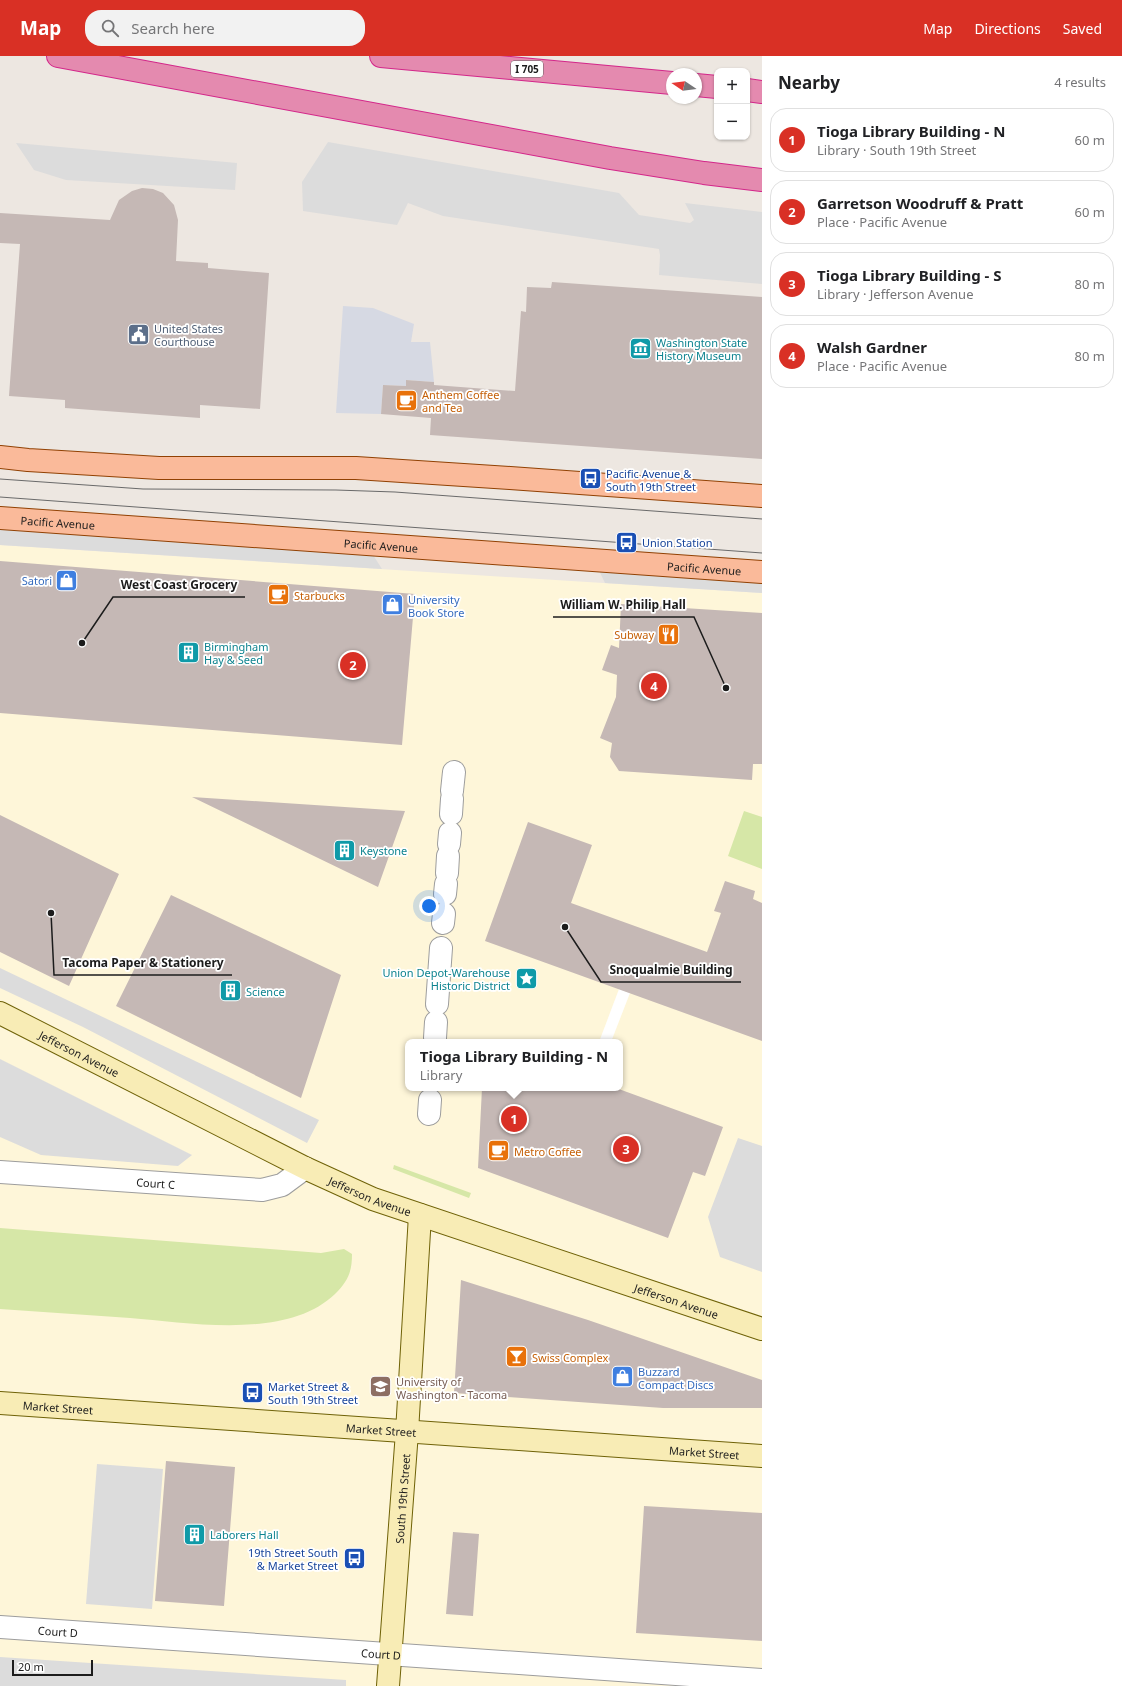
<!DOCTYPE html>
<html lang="en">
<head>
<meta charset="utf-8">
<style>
  :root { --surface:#fff; --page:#f2f2f2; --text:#202124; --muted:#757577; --line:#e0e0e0; --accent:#d93025 }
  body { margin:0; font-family:"Noto Sans",sans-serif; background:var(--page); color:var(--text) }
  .controls { position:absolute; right:12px; top:12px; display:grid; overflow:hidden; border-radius:8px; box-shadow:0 1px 3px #0004 }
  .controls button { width:36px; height:36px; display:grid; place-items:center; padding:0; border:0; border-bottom:1px solid var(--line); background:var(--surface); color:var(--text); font:20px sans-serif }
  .compass { position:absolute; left:666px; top:12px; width:36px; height:36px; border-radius:50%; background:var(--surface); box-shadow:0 1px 3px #0004; rotate:283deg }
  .scale { position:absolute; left:12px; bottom:10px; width:81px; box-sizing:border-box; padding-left:4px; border:2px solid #1c1c1c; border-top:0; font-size:11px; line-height:14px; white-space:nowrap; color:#1c1c1c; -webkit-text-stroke:3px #fff; paint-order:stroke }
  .you { position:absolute; left:429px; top:850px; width:14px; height:14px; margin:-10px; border:3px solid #fff; border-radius:50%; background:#1a73e8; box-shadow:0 0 0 6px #1a73e833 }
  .badge { display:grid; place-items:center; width:26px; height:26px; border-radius:50%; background:var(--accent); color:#fff; font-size:13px; font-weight:700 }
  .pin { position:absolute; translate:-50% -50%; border:2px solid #fff; box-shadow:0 1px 4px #0006 }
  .popup { position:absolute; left:405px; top:983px; width:218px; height:52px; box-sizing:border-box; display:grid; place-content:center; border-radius:8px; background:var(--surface); filter:drop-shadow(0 1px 3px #0005); font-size:13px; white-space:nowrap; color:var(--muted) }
  .popup b { font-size:15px; color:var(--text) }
  .popup::after { content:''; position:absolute; left:50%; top:100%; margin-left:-8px; border:8px solid transparent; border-top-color:var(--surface) }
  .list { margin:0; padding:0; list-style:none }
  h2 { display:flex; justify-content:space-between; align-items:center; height:52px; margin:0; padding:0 16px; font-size:17px }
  h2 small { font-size:13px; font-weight:400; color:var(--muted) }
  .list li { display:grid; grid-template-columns:26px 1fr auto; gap:12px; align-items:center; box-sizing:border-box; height:64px; margin:0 8px 8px; padding:0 8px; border:1px solid var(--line); border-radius:16px }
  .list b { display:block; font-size:15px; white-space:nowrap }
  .list p { margin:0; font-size:13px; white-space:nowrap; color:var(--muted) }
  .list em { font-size:13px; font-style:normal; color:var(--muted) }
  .icon { flex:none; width:22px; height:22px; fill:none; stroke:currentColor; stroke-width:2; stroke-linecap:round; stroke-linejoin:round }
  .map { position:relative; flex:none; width:762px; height:1630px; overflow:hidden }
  header { display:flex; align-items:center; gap:24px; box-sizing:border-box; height:56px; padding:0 20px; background:var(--accent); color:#fff }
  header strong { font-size:19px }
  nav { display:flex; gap:22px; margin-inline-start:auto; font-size:14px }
  .search { width:280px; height:36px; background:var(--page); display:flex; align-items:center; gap:10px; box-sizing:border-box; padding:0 14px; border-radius:16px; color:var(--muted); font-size:15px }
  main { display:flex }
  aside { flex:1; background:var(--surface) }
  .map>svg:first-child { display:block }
  .education { fill:#fef6d9; fill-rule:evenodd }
  .grass { fill:#d6e7a7 }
  .parking { fill:#dcdcdc }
  .plaza { fill:#d6d9e3 }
  .pier { fill:#fff }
  .building { fill:#c5b8b5 }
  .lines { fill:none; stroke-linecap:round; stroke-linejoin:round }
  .street-casing { stroke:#9d9d9d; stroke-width:24 }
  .secondary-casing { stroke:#6f6207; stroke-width:24 }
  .primary-casing { stroke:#914103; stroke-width:24 }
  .highway-casing { stroke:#d3278a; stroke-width:24 }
  .street { stroke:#fff; stroke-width:22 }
  .secondary { stroke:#f8ecb5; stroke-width:22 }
  .primary { stroke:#faba9a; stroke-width:22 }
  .highway { stroke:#e48aaf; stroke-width:22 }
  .tram { stroke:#6a6a6a; stroke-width:1 }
  .labels { text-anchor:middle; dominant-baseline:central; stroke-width:3.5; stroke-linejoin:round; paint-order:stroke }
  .shield { fill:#fff; stroke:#606060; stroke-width:1 }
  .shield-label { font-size:10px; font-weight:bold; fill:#1c1c1c }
  .service-label { font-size:11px; fill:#4e5e75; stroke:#fff; text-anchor:start }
  .culture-label { font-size:11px; fill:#0d838f; stroke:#fff; text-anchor:start }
  .food-label { font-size:11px; fill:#c56008; stroke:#fff; text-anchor:start }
  .transit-label { font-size:11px; fill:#164399; stroke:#fff; text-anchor:start }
  .street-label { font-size:11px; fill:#1c1c1c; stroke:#fff }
  .shop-label { font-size:11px; fill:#366cbe; stroke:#fff; text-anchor:start }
  .education-label { font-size:11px; fill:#785e54; stroke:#fff; text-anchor:start }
  .leader { fill:none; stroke:#1c1c1c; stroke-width:1.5 }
  .callout-dot { fill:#1c1c1c; stroke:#fff; stroke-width:1.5 }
  .callout-label { font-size:12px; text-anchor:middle; font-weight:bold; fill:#1c1c1c; stroke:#fff; stroke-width:3.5; stroke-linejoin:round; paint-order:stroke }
</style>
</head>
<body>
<header>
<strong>Map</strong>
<div class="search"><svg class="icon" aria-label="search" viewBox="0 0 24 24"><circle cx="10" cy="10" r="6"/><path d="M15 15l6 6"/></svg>Search here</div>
<nav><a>Map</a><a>Directions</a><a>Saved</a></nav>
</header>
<main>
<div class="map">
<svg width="762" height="1630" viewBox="0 0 762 1630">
  <rect width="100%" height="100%" fill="#ede7e1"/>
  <!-- education -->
  <path class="education" d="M0,489L762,537V1630H0ZM408,986H620V1032H408Z"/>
  <!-- grass -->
  <path class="grass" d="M744,755L762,761V813L728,800Z
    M394,1109L471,1137L469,1142L393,1113Z
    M0,1172L321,1197L344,1193L352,1198C352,1216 348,1225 335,1238C287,1284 191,1267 130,1262C87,1259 43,1256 0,1253Z"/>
  <!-- parking -->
  <path class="parking" d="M328,86L619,137L639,159L690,167L694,164L685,147L762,156V228L659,219L660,199L659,193L443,160L408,147L397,169L303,155L302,126Z
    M16,87L237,107L235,134L66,124L34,114Z
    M0,462L366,488L382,513L0,489Z
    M594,504L762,516V537L605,527Z
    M0,912L319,1064L307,1087L83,971L0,932Z
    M0,1003L192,1099L178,1110L41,1099L0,1081Z
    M738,1082L762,1090V1216L720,1201L708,1161Z
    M97,1408L163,1413L152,1553L86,1548Z
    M0,1601L346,1624V1630H0Z"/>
  <!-- plaza -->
  <path class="plaza" d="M343,250L373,252L414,268L411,286H430L434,326L407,324L406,330L383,329L381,358L336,357Z"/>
  <!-- pier -->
  <path class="pier" d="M619,933L630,937L611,986H599Z"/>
  <!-- building -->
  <path class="building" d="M142,132L153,133L163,137L174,149L178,164L176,205L208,207V212L269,217L260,353L200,349V362L65,352V344L9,340L20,188L0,187V157L110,164L119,144L132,135Z
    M552,226L762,241V403L430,379L431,362L381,358L383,329L406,330V324L434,326V329L515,335L521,255L526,256L527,231L551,232Z
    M0,505L415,538L402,689L0,657Z
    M621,548L762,557V708H753L752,724L619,715L610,701L612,687L600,682L616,641L617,619L602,614L611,589L619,592Z
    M192,741L405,755L378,831Z
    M0,759L119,818L69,930L0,896Z
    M528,766L592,789L571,847L707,896L721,857L714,855L725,825L755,835L753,843L762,847V985L485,885Z
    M171,839L341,919L301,1042L116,950Z
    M482,1032H616L723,1071L705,1120L693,1116L668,1182L478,1112Z
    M461,1224L588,1264L762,1324V1352H663L454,1337Z
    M166,1405L235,1411L224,1550L155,1545Z
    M644,1450L762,1457V1585L636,1577Z
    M453,1476L479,1478L473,1560L446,1558Z"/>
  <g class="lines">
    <defs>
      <g id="street">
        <path d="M452,735L454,716"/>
        <path d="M451,758L452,743"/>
        <path d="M449,788L450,777"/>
        <path d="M447,817L448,800"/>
        <path d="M445,838L446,828"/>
        <path d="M443,867L444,858"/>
        <path d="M437,948L441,892"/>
        <path d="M435,982L436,966"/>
        <path d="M429,1058L430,1044"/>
        <path id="s1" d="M0,1116L262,1134L282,1129L305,1112"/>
        <path id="s2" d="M0,1571L762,1624"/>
      </g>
      <g id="secondary">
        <path id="s3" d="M0,957L305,1112L373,1143L762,1273"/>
        <path id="s4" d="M0,1347L762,1400"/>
        <path id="s5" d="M388,1630L407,1376L420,1159"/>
      </g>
      <g id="primary">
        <path d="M0,401L28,404L159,412H356L510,422L762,440"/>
        <path id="s6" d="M0,462L762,516"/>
      </g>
      <path id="highway" d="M58,0L610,102L704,117L762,124
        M381,0L672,27
        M696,29L717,31
        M747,34L762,36"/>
    </defs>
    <!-- street casing -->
    <use href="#street" class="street-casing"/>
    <!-- secondary casing -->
    <use href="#secondary" class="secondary-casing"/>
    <!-- primary casing -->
    <use href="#primary" class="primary-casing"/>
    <!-- highway casing -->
    <use href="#highway" class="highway-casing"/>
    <!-- street -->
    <use href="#street" class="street"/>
    <!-- secondary -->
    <use href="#secondary" class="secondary"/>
    <!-- primary -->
    <use href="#primary" class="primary"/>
    <!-- highway -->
    <use href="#highway" class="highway"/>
    <!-- tram -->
    <path class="tram" d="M0,423L143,433L336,434L395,436L762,463
      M0,441L762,497"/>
  </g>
  <!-- icons -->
  <defs>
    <symbol id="civic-square" viewBox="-11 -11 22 22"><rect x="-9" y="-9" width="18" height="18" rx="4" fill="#5c6f8a" stroke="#fff"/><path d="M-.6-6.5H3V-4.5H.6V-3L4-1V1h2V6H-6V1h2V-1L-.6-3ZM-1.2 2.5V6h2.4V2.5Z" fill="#fff"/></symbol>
    <symbol id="museum-square" viewBox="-11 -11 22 22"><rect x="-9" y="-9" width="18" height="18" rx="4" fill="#0f9aa8" stroke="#fff"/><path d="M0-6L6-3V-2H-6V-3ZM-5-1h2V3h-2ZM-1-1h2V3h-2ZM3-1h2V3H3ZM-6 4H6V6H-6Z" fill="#fff"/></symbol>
    <symbol id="cafe-square" viewBox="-11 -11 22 22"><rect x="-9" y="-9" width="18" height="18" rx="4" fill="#e8710a" stroke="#fff"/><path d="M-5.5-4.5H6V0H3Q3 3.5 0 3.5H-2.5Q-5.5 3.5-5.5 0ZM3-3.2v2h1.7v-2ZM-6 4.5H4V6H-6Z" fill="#fff"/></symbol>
    <symbol id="bus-square" viewBox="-11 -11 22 22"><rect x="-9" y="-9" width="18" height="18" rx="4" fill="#1a4fb4" stroke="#fff"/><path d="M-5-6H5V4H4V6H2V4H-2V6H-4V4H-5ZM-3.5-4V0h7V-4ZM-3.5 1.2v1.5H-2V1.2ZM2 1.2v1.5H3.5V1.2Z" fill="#fff"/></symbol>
    <symbol id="shop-square" viewBox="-11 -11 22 22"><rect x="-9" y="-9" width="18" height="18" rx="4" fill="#3f7fe0" stroke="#fff"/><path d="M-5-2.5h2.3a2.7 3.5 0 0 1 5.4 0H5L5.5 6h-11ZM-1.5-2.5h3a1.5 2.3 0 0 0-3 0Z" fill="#fff"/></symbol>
    <symbol id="restaurant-square" viewBox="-11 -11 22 22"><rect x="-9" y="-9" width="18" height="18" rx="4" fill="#e8710a" stroke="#fff"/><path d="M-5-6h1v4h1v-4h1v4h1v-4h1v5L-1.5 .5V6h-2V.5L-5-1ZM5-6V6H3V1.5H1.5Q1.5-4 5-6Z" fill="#fff"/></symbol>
    <symbol id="building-square" viewBox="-11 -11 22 22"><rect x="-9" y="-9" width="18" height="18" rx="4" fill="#0f9aa8" stroke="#fff"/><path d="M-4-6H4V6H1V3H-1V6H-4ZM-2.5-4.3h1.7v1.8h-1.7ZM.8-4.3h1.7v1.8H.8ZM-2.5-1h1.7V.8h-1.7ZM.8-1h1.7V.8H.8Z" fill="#fff"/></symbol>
    <symbol id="sight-square" viewBox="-11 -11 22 22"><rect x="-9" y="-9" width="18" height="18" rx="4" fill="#0f9aa8" stroke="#fff"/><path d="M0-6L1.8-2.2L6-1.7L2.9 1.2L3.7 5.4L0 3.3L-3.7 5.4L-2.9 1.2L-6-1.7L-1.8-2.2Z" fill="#fff"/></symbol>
    <symbol id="bar-square" viewBox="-11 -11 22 22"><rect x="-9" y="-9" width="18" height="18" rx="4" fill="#e8710a" stroke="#fff"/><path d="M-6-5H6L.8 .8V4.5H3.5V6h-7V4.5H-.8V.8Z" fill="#fff"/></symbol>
    <symbol id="university-square" viewBox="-11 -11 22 22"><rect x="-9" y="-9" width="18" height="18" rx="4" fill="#8d6e63" stroke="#fff"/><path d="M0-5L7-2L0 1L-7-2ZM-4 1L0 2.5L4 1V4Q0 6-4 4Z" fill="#fff"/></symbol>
  </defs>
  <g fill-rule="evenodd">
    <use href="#civic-square" x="126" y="266" width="25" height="25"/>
    <use href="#museum-square" x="628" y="280" width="25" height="25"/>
    <use href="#cafe-square" x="394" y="332" width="25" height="25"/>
    <use href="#bus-square" x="578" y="410" width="25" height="25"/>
    <use href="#bus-square" x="614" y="474" width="25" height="25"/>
    <use href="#shop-square" x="54" y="512" width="25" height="25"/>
    <use href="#cafe-square" x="266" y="526" width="25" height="25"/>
    <use href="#shop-square" x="380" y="536" width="25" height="25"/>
    <use href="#restaurant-square" x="656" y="566" width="25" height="25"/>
    <use href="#building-square" x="176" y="584" width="25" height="25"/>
    <use href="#building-square" x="332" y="782" width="25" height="25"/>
    <use href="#sight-square" x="514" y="910" width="25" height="25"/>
    <use href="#building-square" x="218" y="922" width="25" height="25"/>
    <use href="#cafe-square" x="486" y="1082" width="25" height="25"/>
    <use href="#bar-square" x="504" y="1288" width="25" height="25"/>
    <use href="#shop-square" x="610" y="1308" width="25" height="25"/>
    <use href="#university-square" x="368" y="1318" width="25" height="25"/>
    <use href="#bus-square" x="240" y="1324" width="25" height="25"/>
    <use href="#building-square" x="182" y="1466" width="25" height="25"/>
    <use href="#bus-square" x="342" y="1490" width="25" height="25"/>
  </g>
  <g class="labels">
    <!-- shield labels -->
    <rect class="shield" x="511" y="5" width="32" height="16" rx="3"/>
    <g class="shield-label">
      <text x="527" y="13">I 705</text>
    </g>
    <!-- service labels -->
    <g class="service-label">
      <text x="154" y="272">United States<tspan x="154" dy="13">Courthouse</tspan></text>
    </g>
    <!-- culture labels -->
    <g class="culture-label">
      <text x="656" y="286">Washington State<tspan x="656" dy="13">History Museum</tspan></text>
      <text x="204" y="590">Birmingham<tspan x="204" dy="13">Hay &amp; Seed</tspan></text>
      <text x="360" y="794">Keystone</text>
      <text x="510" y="916" text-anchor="end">Union Depot-Warehouse<tspan x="510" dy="13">Historic District</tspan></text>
      <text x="246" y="935">Science</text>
      <text x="210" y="1478">Laborers Hall</text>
    </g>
    <!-- food labels -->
    <g class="food-label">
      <text x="422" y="338">Anthem Coffee<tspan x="422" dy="13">and Tea</tspan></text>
      <text x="294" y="539">Starbucks</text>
      <text x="654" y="578" text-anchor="end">Subway</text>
      <text x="514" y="1095">Metro Coffee</text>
      <text x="532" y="1301">Swiss Complex</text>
    </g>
    <!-- transit labels -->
    <g class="transit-label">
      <text x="606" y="417">Pacific Avenue &amp;<tspan x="606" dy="13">South 19th Street</tspan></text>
      <text x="642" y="486">Union Station</text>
      <text x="268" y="1330">Market Street &amp;<tspan x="268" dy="13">South 19th Street</tspan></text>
      <text x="338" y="1496" text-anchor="end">19th Street South<tspan x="338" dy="13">&amp; Market Street</tspan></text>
    </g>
    <!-- street labels -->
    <g class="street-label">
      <text stroke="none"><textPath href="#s6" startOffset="58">Pacific Avenue</textPath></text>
      <text stroke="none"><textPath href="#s6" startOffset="382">Pacific Avenue</textPath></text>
      <text stroke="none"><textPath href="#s6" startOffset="706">Pacific Avenue</textPath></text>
      <text stroke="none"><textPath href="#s3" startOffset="89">Jefferson Avenue</textPath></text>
      <text stroke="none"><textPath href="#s1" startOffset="156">Court C</textPath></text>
      <text stroke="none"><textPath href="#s3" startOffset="413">Jefferson Avenue</textPath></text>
      <text stroke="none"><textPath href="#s3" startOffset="737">Jefferson Avenue</textPath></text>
      <text stroke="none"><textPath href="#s4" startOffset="58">Market Street</textPath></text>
      <text stroke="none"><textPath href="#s4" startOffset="382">Market Street</textPath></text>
      <text stroke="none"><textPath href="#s4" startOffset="706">Market Street</textPath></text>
      <text stroke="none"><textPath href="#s5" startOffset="188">South 19th Street</textPath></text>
      <text stroke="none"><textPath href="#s2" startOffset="58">Court D</textPath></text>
      <text stroke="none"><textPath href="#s2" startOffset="382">Court D</textPath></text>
    </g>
    <!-- shop labels -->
    <g class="shop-label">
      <text x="52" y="524" text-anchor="end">Satori</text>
      <text x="408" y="543">University<tspan x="408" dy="13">Book Store</tspan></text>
      <text x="638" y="1315">Buzzard<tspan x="638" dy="13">Compact Discs</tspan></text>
    </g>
    <!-- education labels -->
    <g class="education-label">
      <text x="396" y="1325">University of<tspan x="396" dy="13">Washington - Tacoma</tspan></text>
    </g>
  </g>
  <!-- callouts -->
  <path class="leader" d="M82 587L113 541H245M726 632L694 561H553M51 857L54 919H232M565 871L601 926H741"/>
  <g class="callout-dot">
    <circle cx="82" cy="587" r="4"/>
    <circle cx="726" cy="632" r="4"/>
    <circle cx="51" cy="857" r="4"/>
    <circle cx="565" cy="871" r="4"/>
  </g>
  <g class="callout-label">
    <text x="179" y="533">West Coast Grocery</text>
    <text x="623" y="553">William W. Philip Hall</text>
    <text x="143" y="911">Tacoma Paper &amp; Stationery</text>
    <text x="671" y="918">Snoqualmie Building</text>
  </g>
</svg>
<div class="controls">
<button>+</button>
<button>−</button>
</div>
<svg class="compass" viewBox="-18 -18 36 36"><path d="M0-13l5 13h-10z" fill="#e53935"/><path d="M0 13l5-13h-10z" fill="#757577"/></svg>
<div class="scale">20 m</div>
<div class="you"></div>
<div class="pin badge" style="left:514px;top:1063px">1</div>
<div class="popup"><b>Tioga Library Building - N</b>Library</div>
<div class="pin badge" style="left:353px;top:609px">2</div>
<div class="pin badge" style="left:626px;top:1093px">3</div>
<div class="pin badge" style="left:654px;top:630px">4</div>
</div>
<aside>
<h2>Nearby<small>4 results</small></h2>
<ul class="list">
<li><span class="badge">1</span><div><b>Tioga Library Building - N</b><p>Library · South 19th Street</p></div><em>60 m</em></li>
<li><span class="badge">2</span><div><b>Garretson Woodruff &amp; Pratt</b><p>Place · Pacific Avenue</p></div><em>60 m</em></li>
<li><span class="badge">3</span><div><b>Tioga Library Building - S</b><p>Library · Jefferson Avenue</p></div><em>80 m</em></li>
<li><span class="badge">4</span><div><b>Walsh Gardner</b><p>Place · Pacific Avenue</p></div><em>80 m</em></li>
</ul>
</aside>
</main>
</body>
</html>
